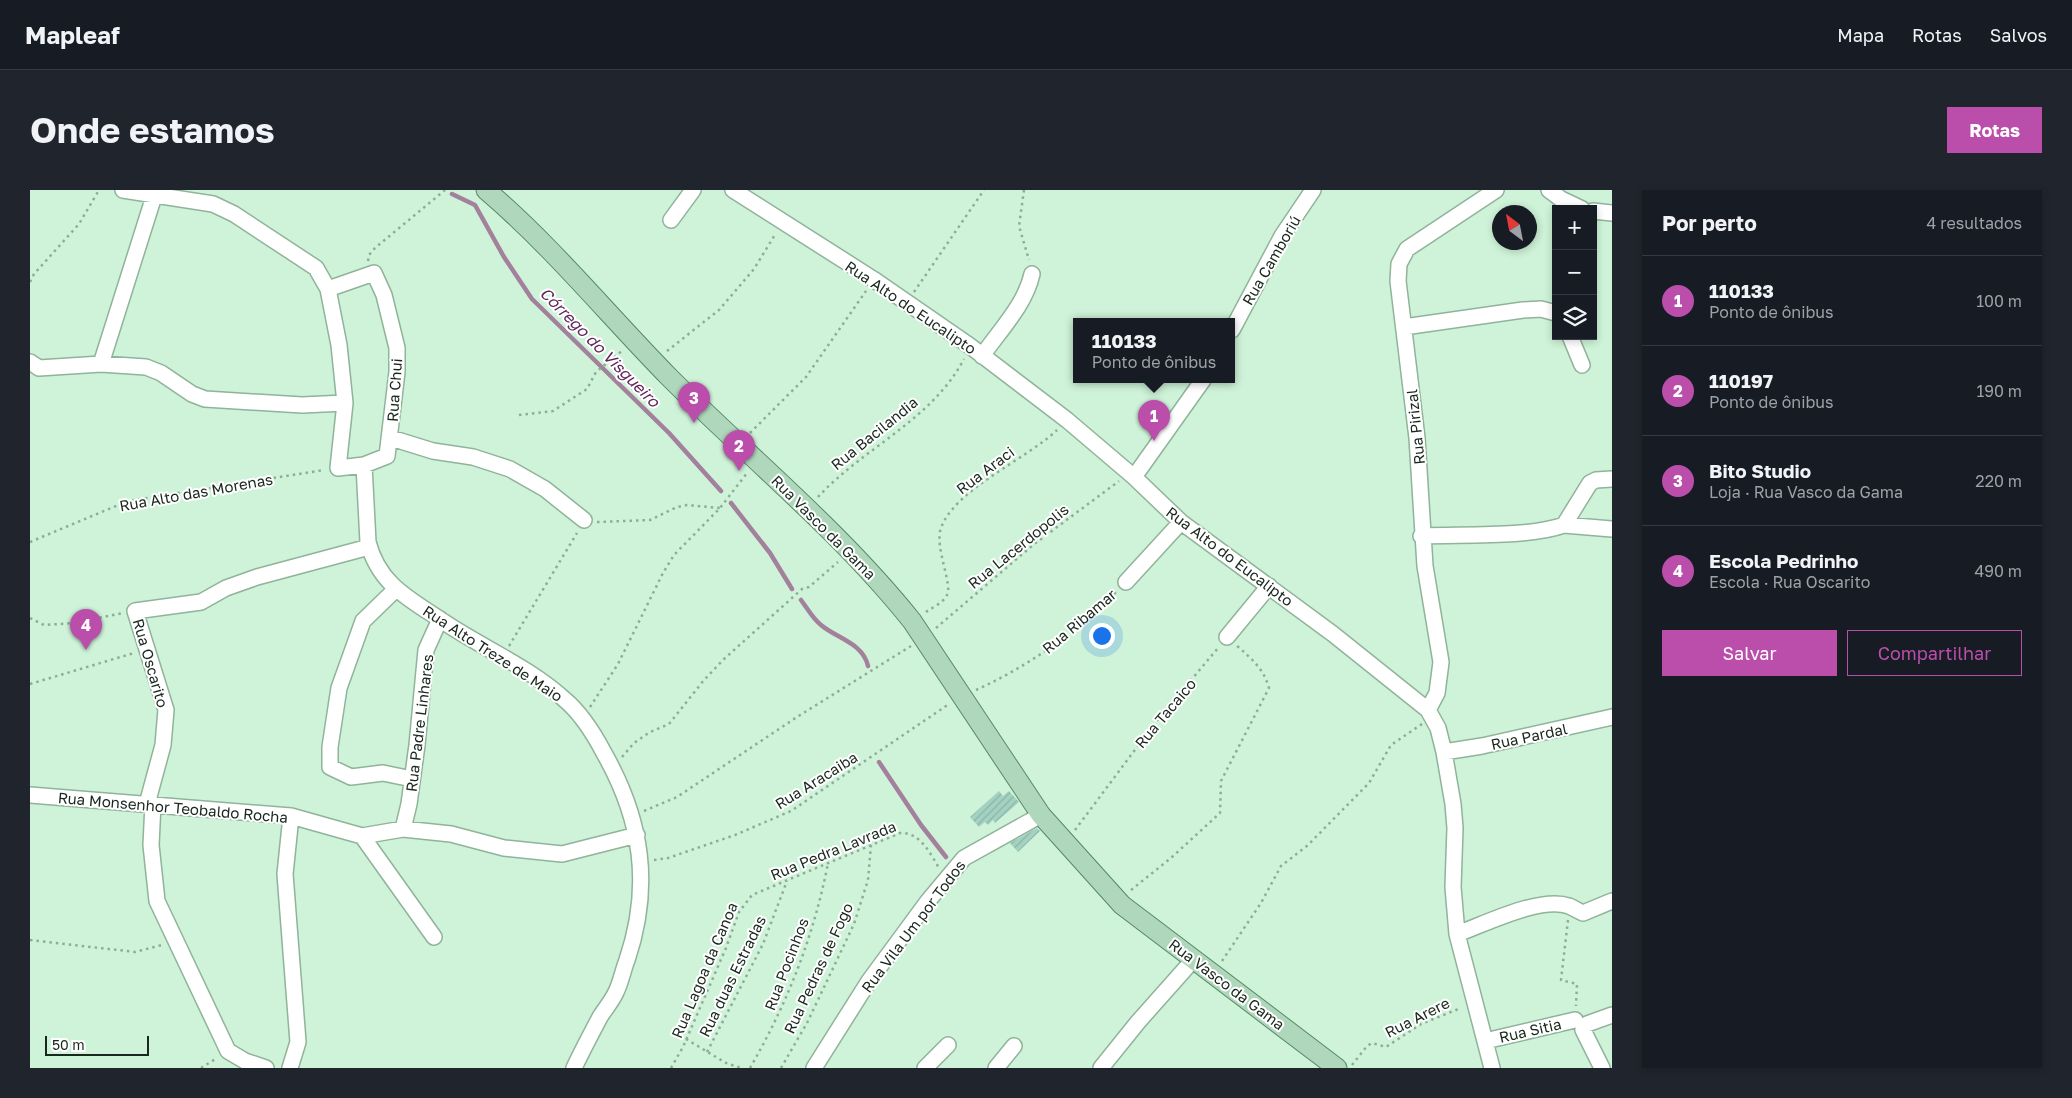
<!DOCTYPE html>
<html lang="pt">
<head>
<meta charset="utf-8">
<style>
  :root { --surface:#171b24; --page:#20242c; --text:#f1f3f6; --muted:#9ea1a6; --line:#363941; --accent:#bb4dab }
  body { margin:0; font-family:"Golos Text",sans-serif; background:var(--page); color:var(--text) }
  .controls { position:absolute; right:15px; top:15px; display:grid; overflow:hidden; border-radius:0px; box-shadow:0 2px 8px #0003 }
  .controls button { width:45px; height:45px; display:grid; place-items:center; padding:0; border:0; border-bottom:1px solid var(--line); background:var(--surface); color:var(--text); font:25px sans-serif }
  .compass { position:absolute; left:1462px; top:15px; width:45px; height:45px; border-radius:50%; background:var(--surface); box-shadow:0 2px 8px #0003; rotate:328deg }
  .scale { position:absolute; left:15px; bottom:12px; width:104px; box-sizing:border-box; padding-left:5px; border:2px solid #19271d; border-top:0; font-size:14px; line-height:18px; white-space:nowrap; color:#19271d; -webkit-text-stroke:4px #fff; paint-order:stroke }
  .you { position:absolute; left:1071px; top:445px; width:18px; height:18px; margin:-12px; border:4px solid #fff; border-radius:50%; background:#1a73e8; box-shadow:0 0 0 8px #1a73e833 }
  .badge { display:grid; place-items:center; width:32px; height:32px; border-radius:50%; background:var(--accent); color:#fff; font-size:16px; font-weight:700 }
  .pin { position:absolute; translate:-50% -41px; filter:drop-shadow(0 1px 2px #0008) }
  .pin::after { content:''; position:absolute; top:26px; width:18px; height:15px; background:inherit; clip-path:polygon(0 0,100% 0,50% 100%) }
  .popup { position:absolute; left:1043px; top:128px; width:162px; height:65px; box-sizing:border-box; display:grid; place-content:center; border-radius:0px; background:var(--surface); filter:drop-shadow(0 1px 4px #0005); font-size:16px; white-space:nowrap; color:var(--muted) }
  .popup b { font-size:19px; color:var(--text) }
  .popup::after { content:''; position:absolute; left:50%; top:100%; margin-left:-10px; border:10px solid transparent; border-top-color:var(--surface) }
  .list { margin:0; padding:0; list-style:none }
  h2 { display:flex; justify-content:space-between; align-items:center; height:65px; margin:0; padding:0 20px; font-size:21px }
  h2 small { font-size:16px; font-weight:400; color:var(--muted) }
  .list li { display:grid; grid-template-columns:32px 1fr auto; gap:15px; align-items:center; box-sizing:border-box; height:90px; padding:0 20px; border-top:1px solid var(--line) }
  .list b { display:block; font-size:19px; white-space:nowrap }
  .list p { margin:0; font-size:16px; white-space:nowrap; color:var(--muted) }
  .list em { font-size:16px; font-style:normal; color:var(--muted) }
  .actions { display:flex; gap:10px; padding:15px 20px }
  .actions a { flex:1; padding:11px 0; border:1px solid var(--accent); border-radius:0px; text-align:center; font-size:18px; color:var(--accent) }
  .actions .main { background:var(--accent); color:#fff }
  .icon { flex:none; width:28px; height:28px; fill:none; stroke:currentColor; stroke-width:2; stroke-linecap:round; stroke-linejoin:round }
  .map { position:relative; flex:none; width:1582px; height:878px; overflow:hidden; border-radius:0px }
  header { display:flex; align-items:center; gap:30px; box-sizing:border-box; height:70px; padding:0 25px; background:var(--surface); border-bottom:1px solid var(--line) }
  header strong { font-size:24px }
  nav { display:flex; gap:28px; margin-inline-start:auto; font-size:18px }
  .intro { display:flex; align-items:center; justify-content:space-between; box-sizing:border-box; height:120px; padding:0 30px }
  h1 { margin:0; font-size:35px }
  .button { padding:12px 22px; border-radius:0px; background:var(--accent); color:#fff; font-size:18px; font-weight:700 }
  main { display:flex; gap:30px; padding:0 30px }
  aside { flex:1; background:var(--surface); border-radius:0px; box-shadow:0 2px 8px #0003 }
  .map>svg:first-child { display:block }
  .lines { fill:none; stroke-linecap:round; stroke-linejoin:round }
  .stream { stroke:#a3819c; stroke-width:4.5 }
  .building { fill:url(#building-hatch) }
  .minor-casing { stroke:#90b39a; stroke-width:18 }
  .major-casing { stroke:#578866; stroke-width:21 }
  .path { stroke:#8fac97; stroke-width:2.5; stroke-dasharray:2.5 4; stroke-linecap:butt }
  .minor { stroke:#fff; stroke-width:15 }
  .major { stroke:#afd7bb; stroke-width:19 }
  .labels { text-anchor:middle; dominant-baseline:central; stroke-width:4; stroke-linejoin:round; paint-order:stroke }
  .street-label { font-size:15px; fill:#19271d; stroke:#fff }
  .water-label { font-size:16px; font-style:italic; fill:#64265b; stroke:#fff }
</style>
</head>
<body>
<header>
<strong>Mapleaf</strong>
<nav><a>Mapa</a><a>Rotas</a><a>Salvos</a></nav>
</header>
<div class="intro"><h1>Onde estamos</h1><a class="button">Rotas</a></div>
<main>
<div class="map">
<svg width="1582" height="878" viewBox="0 0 1582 878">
  <defs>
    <pattern id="building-hatch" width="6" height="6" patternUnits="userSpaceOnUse" patternTransform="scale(1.25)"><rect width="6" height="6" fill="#a3d2c3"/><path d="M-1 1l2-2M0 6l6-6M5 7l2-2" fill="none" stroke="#8cb4a7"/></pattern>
  </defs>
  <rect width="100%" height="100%" fill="#cef3d8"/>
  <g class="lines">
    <!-- stream -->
    <path class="stream" d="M422,4L445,15L474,67L502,109L639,243L691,301
      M701,313L740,363L762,399
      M771,410C777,418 783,429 791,435C806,448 833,453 838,476
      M849,572L891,635L916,667"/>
  </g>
  <!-- building -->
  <path class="building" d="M969,601L973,606L979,601L989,612L965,633L963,630L958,635L955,632L949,637L940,627Z
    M1007,638L1010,641L988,662L980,653Z"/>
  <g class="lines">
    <defs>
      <path id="minor" d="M93,0L183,14L204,24L286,78L298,99L309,155L315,213L308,278L334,275L357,266L367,182V158L354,105L344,83L298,99
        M703,0L843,89L940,156L1037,230L1104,287L1151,332L1303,444L1398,520L1408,538L1414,562L1423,614L1425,638L1423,697L1427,744L1462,878
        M1519,0L1531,9L1552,19
        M1563,21L1582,23
        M641,30L663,0
        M1374,137L1493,120L1511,119L1526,123
        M1202,140L1252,46L1283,0
        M1540,146L1552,175
        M952,166C970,140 995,115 1002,84
        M0,172L9,178L71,174L116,177L131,183L162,204L175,209L272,215L315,213
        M71,174L125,3
        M361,248L403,261L443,267L480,279L515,299L554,330
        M334,275L338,352C349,396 382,410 417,434C455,459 500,478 534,509C551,523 564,544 574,563C612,630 622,696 597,770C593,780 591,792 586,802C582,811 575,819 570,827C561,844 552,861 544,878
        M1104,287L1173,190
        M1534,335L1582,339
        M1391,346C1432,344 1497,348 1534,335L1560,293L1566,290L1582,289
        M1096,392L1151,332
        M366,399L333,431L309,498L300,557V577L321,587L353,583L382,589
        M1197,447L1239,396
        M1398,520L1407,503L1411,472L1395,376L1387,248L1368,91L1369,74L1377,59L1466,0
        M1414,562L1452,556L1582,527
        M0,605L261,626L332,646L373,639L421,644L474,658L532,664L607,645
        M117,614L133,555L136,520L105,421L171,412L196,398L227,387L339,357
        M123,614L121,655L127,711L198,861L215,871L236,878
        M373,639L379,614L387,555L396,460L410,429
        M332,646L404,747
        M1427,744C1455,734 1510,706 1539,716C1544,718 1548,721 1553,723L1582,711
        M1455,851L1545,830
        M260,878L268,852L255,684L261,626
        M784,878L839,791L898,711L934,668L1011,625
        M895,878L918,855
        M966,878L984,856
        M1071,878L1108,832L1164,769
        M1572,878L1553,840L1557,834L1582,825"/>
      <path id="major" d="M456,0C522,56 578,125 639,187C720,268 810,341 882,431L1011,625L1092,715L1307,878"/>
    </defs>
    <!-- minor casing -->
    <use href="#minor" class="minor-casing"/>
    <!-- major casing -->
    <use href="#major" class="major-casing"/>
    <!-- path -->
    <path class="path" d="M994,0L989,36L999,70
      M338,71L339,65L345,58L415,0
      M0,92L4,84L49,34L69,0
      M884,102L954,0
      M637,161L689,120L724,79L746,43
      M489,225L523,221L557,199L566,182L593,160
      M720,243L776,187L836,101
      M788,307C833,258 902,230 934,169
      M567,332L620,330L647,317L657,315L690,318
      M0,352L98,311L294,280
      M896,422C903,417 913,413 917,405C923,395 904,356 911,338C925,299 997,269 1027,240
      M0,428L14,435L44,433L93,423
      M906,438L1003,355L1089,291
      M479,456L547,343
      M0,494L104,463
      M946,500C997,477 1047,442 1086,402
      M560,517L588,474L633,383L644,365L690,318L717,283
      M592,567L604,553L620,542L639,534L674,490L694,469L772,399L779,397L808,372
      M614,621L647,607L767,527L881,456
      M1045,640L1125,533L1188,458
      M624,670L638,668L705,645L761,621L919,514
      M1101,700L1141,668L1190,623L1191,591L1239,498C1234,479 1221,468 1206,455
      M1538,730L1531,790L1547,794L1546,816
      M0,750L105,762L132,755
      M1192,771L1231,713L1251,676L1278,655L1339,593L1361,555L1392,534
      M656,849L696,873L711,878
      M677,862L733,754L757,691
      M1322,875L1337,856L1342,853L1356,857L1391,834L1431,818
      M171,878L187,868
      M641,878L653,857L696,758L709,722L722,705L870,643C890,642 900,663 909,678
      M720,878C757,814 784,746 798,673
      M751,878L777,833L824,734L838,690L841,655"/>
    <!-- minor -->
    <use href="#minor" class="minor"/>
    <!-- major -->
    <use href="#major" class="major"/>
  </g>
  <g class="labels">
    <!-- street labels -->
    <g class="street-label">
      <text transform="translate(1241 70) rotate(-60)">Rua Camboriú</text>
      <text transform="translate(881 117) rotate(34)">Rua Alto do Eucalipto</text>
      <text transform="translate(364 200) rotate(-86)">Rua Chui</text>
      <text transform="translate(1385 237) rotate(-96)">Rua Pirizal</text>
      <text transform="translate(844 243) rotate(-39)">Rua Bacilandia</text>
      <text transform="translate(955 280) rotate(-37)">Rua Araci</text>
      <text transform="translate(166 302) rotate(-10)">Rua Alto das Morenas</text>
      <text transform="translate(794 337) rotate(45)">Rua Vasco da Gama</text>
      <text transform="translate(988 356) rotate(-39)">Rua Lacerdopolis</text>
      <text transform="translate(1200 366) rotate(37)">Rua Alto do Eucalipto</text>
      <text transform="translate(1049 431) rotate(-40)">Rua Ribamar</text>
      <text transform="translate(463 463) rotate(33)">Rua Alto Treze de Maio</text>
      <text transform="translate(121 473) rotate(74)">Rua Oscarito</text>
      <text transform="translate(1135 523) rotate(-50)">Rua Tacaico</text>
      <text transform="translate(389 533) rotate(-83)">Rua Padre Linhares</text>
      <text transform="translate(1499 546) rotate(-12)">Rua Pardal</text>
      <text transform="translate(786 590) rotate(-32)">Rua Aracaiba</text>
      <text transform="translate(143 617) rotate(5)">Rua Monsenhor Teobaldo Rocha</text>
      <text transform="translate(803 660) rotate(-22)">Rua Pedra Lavrada</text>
      <text transform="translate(883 736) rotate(-53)">Rua Vila Um por Todos</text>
      <text transform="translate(756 774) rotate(-69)">Rua Pocinhos</text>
      <text transform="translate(788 778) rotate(-65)">Rua Pedras de Fogo</text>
      <text transform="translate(674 780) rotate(-67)">Rua Lagoa da Canoa</text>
      <text transform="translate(702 786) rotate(-64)">Rua duas Estradas</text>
      <text transform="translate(1197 794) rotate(37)">Rua Vasco da Gama</text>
      <text transform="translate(1387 827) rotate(-27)">Rua Arere</text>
      <text transform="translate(1500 840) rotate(-13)">Rua Sitia</text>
    </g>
    <!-- water labels -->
    <g class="water-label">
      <text transform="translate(570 157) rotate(45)">Córrego do Visgueiro</text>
    </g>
  </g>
</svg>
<div class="controls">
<button>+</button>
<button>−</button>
<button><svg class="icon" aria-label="layers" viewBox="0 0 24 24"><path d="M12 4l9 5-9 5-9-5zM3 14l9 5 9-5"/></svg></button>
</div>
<svg class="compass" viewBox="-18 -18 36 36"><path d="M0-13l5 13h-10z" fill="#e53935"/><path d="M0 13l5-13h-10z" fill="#9ea1a6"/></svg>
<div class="scale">50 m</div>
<div class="you"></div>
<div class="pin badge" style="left:1124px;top:251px">1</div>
<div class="popup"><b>110133</b>Ponto de ônibus</div>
<div class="pin badge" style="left:709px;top:281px">2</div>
<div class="pin badge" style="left:664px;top:233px">3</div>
<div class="pin badge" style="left:56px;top:460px">4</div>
</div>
<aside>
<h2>Por perto<small>4 resultados</small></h2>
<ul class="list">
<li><span class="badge">1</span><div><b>110133</b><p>Ponto de ônibus</p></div><em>100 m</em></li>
<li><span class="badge">2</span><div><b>110197</b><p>Ponto de ônibus</p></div><em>190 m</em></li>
<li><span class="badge">3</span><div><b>Bito Studio</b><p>Loja · Rua Vasco da Gama</p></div><em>220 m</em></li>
<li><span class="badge">4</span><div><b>Escola Pedrinho</b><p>Escola · Rua Oscarito</p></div><em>490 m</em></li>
</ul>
<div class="actions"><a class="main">Salvar</a><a>Compartilhar</a></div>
</aside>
</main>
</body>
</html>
